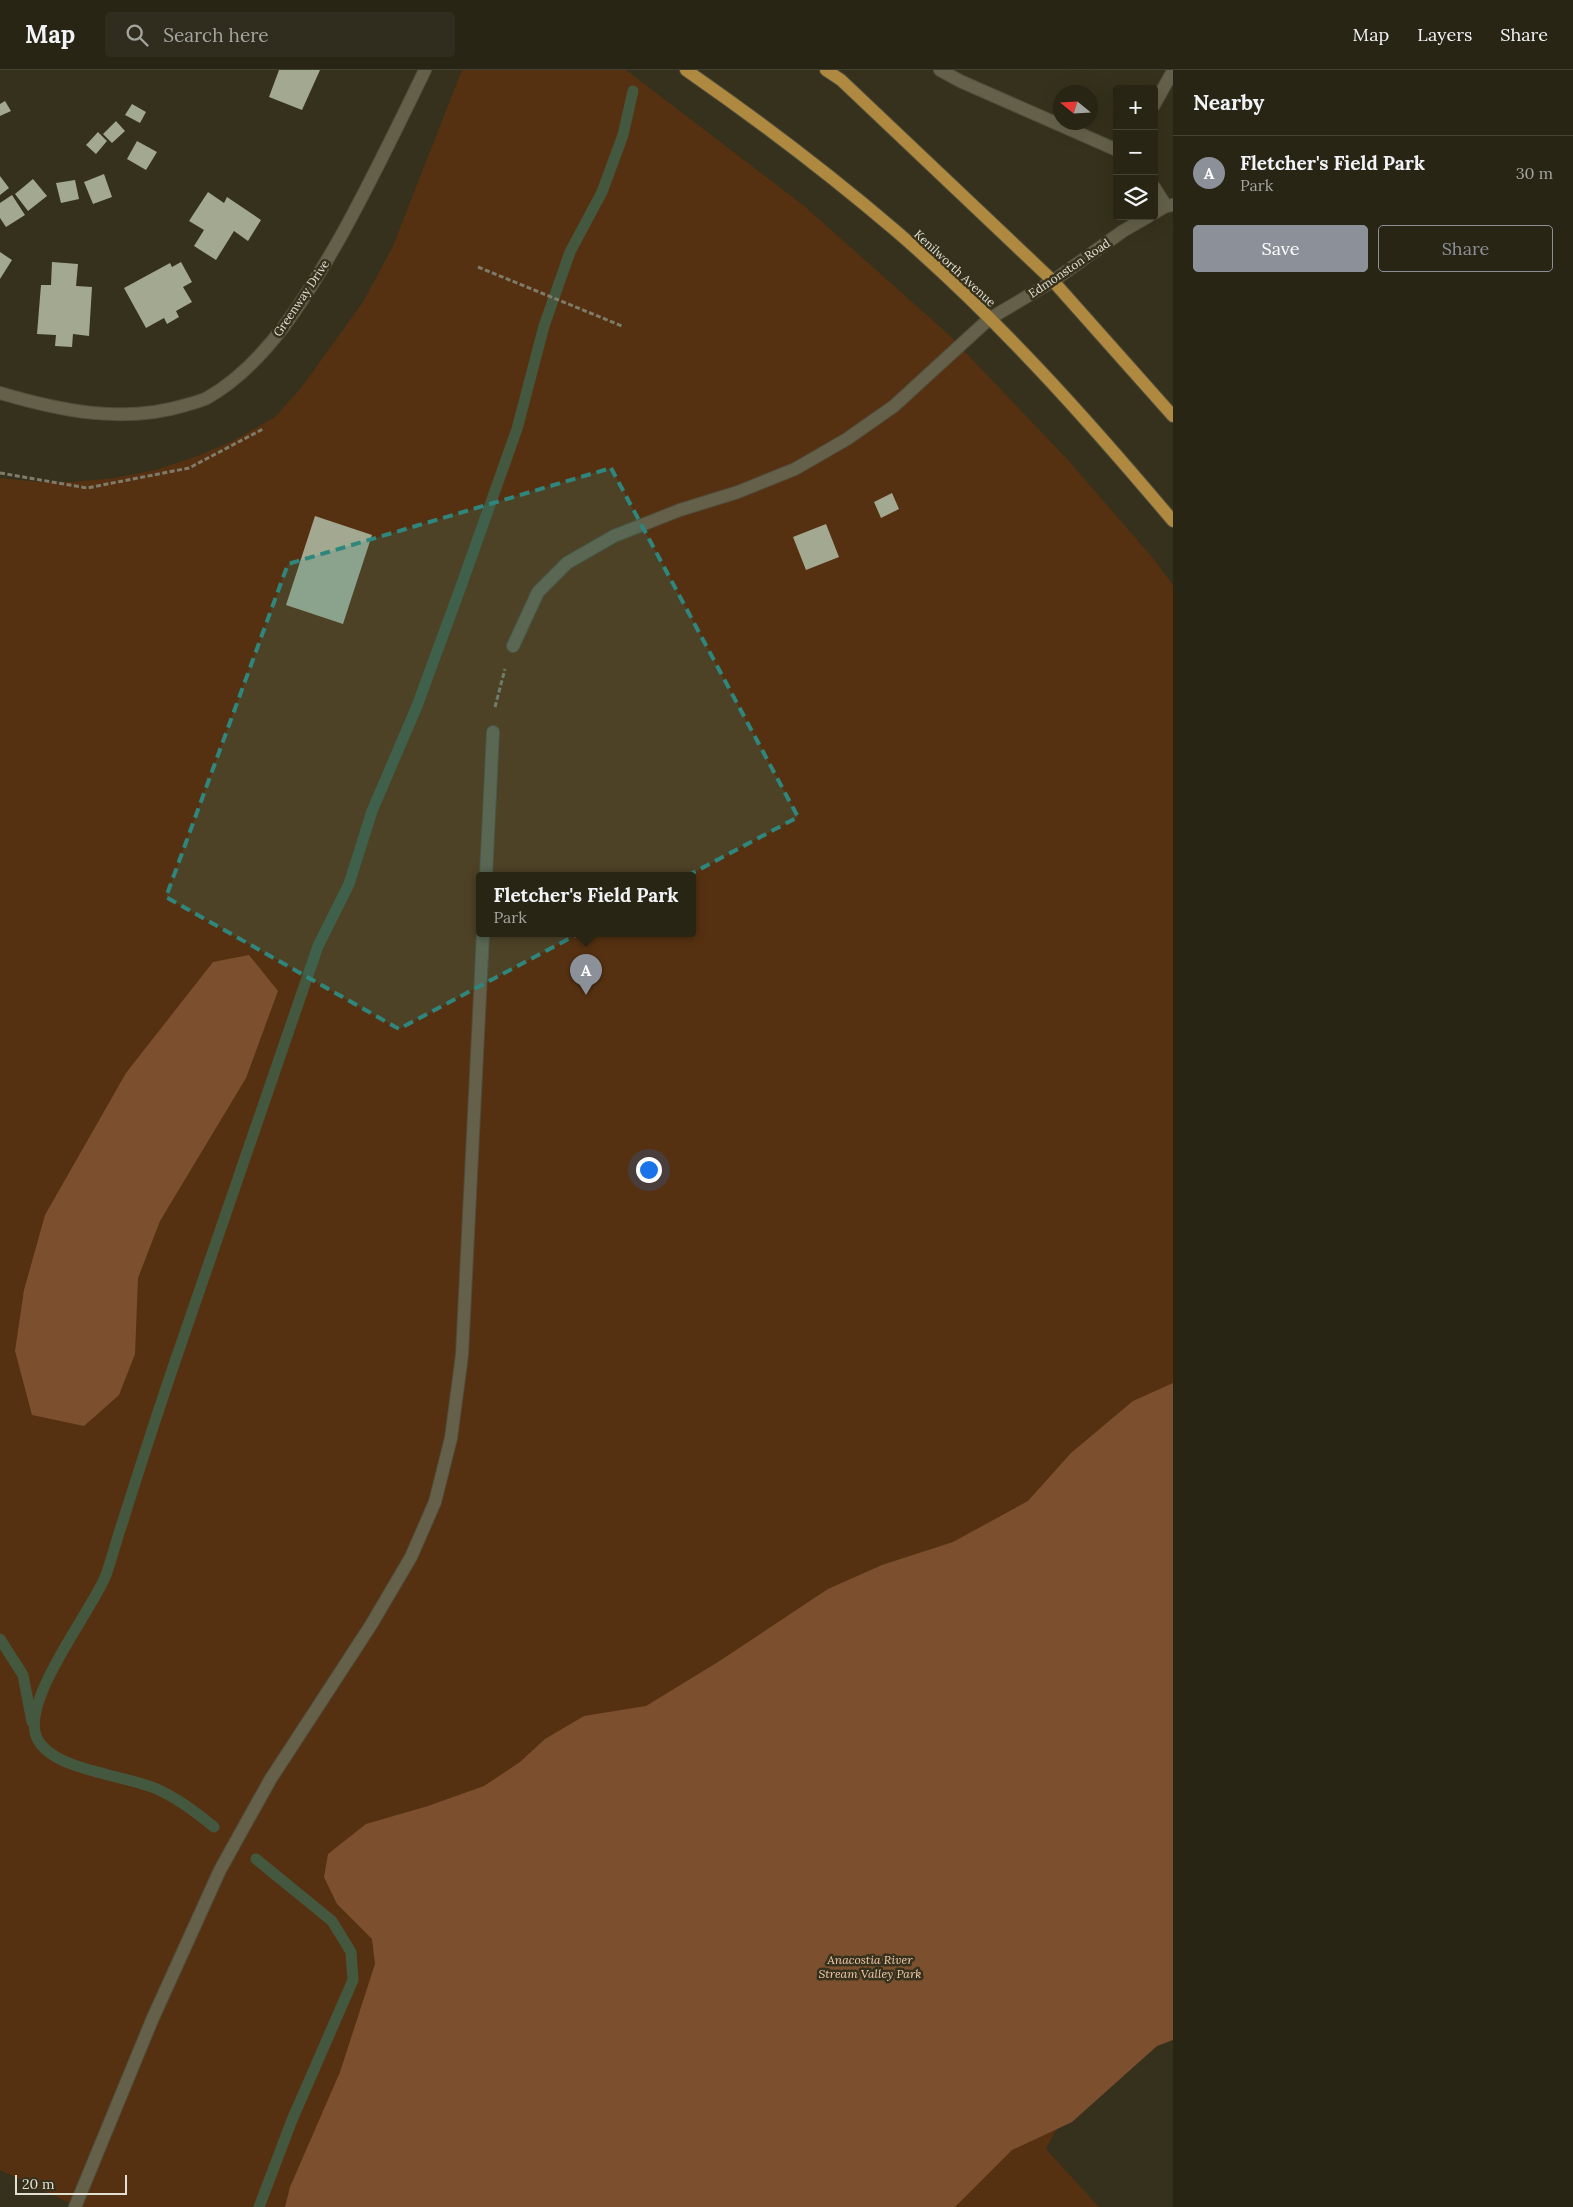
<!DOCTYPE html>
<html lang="en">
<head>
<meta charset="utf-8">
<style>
  :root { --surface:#282515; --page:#302d1e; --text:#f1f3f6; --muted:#a5a5a0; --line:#444234; --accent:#8c9099 }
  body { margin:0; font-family:Lora,serif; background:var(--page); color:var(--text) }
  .controls { position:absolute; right:15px; top:15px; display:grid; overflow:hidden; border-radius:5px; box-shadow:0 5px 20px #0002 }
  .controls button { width:45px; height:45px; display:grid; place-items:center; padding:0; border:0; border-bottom:1px solid var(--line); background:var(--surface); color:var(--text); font:25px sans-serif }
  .compass { position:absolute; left:1053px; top:15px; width:45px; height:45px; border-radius:50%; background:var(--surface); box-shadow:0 5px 20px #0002; rotate:288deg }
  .scale { position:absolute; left:15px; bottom:12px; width:112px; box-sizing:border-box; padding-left:5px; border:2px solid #e2e0d3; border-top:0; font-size:14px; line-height:18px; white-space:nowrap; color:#e2e0d3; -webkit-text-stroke:4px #35311c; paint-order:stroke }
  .you { position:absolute; left:648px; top:1099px; width:18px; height:18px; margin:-12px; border:4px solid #fff; border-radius:50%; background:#1a73e8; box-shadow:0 0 0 8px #1a73e833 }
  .badge { display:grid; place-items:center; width:32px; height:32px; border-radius:50%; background:var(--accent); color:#fff; font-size:16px; font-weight:700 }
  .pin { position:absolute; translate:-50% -41px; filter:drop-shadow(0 1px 2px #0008) }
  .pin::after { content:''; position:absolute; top:26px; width:18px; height:15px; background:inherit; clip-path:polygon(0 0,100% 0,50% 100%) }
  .popup { position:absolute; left:476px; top:802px; width:220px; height:65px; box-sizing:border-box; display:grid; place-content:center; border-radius:5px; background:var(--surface); filter:drop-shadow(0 1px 4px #0005); font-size:16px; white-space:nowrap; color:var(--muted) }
  .popup b { font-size:19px; color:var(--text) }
  .popup::after { content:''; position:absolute; left:50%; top:100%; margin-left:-10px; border:10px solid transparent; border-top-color:var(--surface) }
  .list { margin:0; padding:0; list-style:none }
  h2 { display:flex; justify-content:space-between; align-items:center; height:65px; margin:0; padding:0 20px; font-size:21px }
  h2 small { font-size:16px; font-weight:400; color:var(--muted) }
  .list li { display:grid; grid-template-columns:32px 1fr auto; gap:15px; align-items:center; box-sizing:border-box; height:75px; padding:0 20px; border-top:1px solid var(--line) }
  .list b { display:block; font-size:19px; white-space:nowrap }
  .list p { margin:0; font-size:16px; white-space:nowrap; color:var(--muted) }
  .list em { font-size:16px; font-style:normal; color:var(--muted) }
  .actions { display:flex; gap:10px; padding:15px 20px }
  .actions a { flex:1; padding:11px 0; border:1px solid var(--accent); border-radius:5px; text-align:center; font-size:18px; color:var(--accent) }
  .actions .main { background:var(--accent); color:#fff }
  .icon { flex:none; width:28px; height:28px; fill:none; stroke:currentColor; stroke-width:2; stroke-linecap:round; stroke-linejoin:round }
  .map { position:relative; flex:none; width:1173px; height:2137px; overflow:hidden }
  header { display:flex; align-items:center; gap:30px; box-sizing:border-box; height:70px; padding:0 25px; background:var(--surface); border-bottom:1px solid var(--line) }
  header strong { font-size:24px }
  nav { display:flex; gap:28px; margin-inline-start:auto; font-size:18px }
  .search { width:350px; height:45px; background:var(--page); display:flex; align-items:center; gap:12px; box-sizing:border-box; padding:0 18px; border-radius:5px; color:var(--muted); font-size:19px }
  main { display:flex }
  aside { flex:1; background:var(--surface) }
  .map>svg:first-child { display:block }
  .green { fill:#563111; fill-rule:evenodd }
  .forest { fill:#7c502f }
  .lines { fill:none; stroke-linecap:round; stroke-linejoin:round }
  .stream { stroke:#44583f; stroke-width:11 }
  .building { fill:#a3a991 }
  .service-casing { stroke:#504d3b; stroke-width:14 }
  .minor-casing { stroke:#504d3b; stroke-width:14 }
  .tertiary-casing { stroke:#504d3b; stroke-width:14 }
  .primary-casing { stroke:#504d3b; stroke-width:14 }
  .path { stroke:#7e7b69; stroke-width:3; stroke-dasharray:5 2.5; stroke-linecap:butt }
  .service { stroke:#646049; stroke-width:12 }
  .minor { stroke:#646049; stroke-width:12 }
  .tertiary { stroke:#646049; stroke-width:12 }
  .primary { stroke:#af893f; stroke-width:12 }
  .marked { fill:#2f867d; fill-opacity:0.2; stroke:#2f867d; stroke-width:4; stroke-dasharray:10 6; stroke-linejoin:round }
  .labels { text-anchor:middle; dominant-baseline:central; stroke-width:5; stroke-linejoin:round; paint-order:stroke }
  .street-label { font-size:12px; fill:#e2e0d3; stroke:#35311c }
  .park-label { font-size:12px; font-style:italic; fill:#f5caac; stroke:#35311c }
</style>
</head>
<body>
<header>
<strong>Map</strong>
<div class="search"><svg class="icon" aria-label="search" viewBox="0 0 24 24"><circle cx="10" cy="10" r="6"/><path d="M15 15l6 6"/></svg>Search here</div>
<nav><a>Map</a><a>Layers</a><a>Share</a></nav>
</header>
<main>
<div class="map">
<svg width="1173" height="2137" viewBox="0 0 1173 2137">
  <rect width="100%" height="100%" fill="#35311c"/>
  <!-- green -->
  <path class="green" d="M462,0H626L803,135L948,264L1067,389L1152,487L1173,515V1883L1139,1907L1046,2079L1099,2137H78L0,2100V408L38,412H72L114,408L155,400L195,387L233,371L275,347L301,318L363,232L393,176ZM480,806H692V864H480Z"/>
  <!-- forest -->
  <path class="forest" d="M249,885L278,921L246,1008L160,1151L138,1208L135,1284L119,1325L84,1356L32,1345L15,1281L24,1220L45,1145L126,1003L213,892Z
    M1173,1313V1970L1157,1976L1072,2052L1012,2080L955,2137H285L290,2117L340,2002L375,1894L372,1869L337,1834L324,1807L328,1784L366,1754L428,1736L484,1716L520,1692L545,1669L584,1646L646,1636L718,1592L828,1519L882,1495L953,1472L1028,1431L1071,1383L1133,1331Z"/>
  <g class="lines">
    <!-- stream -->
    <path class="stream" d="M0,1569L23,1605L32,1652
      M214,1757C196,1742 179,1729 157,1719C126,1705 55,1701 38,1670C17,1634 92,1541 106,1505C112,1488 116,1471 122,1454C137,1406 153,1357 169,1309C218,1165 269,1021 318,876L349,814L372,741L417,636L460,519L517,359L544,256L570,182L602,122L623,65L633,21
      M256,1789L332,1851L351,1882L353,1910L292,2050L259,2137"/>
  </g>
  <!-- building -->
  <path class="building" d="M279,0H320L302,40L269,27Z
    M5,31L11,41L0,46V34Z
    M132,34L146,42L140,53L125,45Z
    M116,51L125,61L112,73L103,64Z
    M98,62L107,71L96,84L86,75Z
    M137,71L157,82L146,100L127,89Z
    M104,104L112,127L93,134L84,112Z
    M0,106L9,118L0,125Z
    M33,109L47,126L28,141L15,124Z
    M75,110L79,129L61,133L56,113Z
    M208,122L224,133L227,127L261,150L248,171L234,161L216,190L194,176L204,160L189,151Z
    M12,125L25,145L6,157L0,148V133Z
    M0,182L12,190L0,209Z
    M52,192L78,194L76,216L92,217L89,266L73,264L72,277L55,276L56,265L37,264L41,215H51Z
    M181,192L192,212L183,217L192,232L176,241L179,247L167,254L164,248L146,258L124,218L170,193L172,197Z
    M892,423L899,439L881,448L874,432Z
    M315,446L372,465L343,554L286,535Z
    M826,454L839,487L806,500L793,467Z"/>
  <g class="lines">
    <defs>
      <path id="service" d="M940,0L960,11L1117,80
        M1154,35L1173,1
        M1154,117L1166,136"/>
      <path id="minor" d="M0,323C61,341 124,354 186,335C193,333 201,331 207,328C267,294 308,224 341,166C371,112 398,56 425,0
        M513,576L538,522L567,493L614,466L680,440L738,422L795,399L847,369L894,336L989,249
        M486,806L493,662
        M75,2137L152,1950L220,1800L270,1710L371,1555L411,1487L435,1432L451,1368L462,1285L483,864"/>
      <path id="tertiary" d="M1154,143L1166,136L1173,135
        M989,249L1053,211L1123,161L1149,146"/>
      <path id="primary" d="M686,0C758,50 829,104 896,161C997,248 1087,349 1173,451
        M826,0L841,10L1053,211L1173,346"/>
    </defs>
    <!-- service casing -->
    <use href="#service" class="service-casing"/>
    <!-- minor casing -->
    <use href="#minor" class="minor-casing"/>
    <!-- tertiary casing -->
    <use href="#tertiary" class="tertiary-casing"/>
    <!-- primary casing -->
    <use href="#primary" class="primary-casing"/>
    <!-- path -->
    <path class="path" d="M478,197L622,256
      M0,403L87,418L189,398L263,359
      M495,637L505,599"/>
    <!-- service -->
    <use href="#service" class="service"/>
    <!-- minor -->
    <use href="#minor" class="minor"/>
    <!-- tertiary -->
    <use href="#tertiary" class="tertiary"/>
    <!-- primary -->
    <use href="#primary" class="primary"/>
  </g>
  <!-- marked area -->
  <path class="marked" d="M611,398L798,747L399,959L166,827L288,494Z"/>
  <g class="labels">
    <!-- street labels -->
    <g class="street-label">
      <text transform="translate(955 198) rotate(43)">Kenilworth Avenue</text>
      <text transform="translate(1069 198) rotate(-34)">Edmonston Road</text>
      <text transform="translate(301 228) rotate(-56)">Greenway Drive</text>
    </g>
    <!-- park labels -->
    <g class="park-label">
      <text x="870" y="1889">Anacostia River<tspan x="870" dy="14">Stream Valley Park</tspan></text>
    </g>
  </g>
</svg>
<div class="controls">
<button>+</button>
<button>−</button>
<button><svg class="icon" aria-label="layers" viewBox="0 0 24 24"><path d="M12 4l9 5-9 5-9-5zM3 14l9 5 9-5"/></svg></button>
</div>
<svg class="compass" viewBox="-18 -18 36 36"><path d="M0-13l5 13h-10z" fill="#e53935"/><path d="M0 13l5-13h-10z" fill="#a5a5a0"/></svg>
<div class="scale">20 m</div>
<div class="you"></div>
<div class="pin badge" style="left:586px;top:925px">A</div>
<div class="popup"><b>Fletcher's Field Park</b>Park</div>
</div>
<aside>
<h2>Nearby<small></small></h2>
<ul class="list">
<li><span class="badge">A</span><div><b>Fletcher's Field Park</b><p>Park</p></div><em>30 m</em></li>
</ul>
<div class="actions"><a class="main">Save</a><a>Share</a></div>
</aside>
</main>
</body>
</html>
